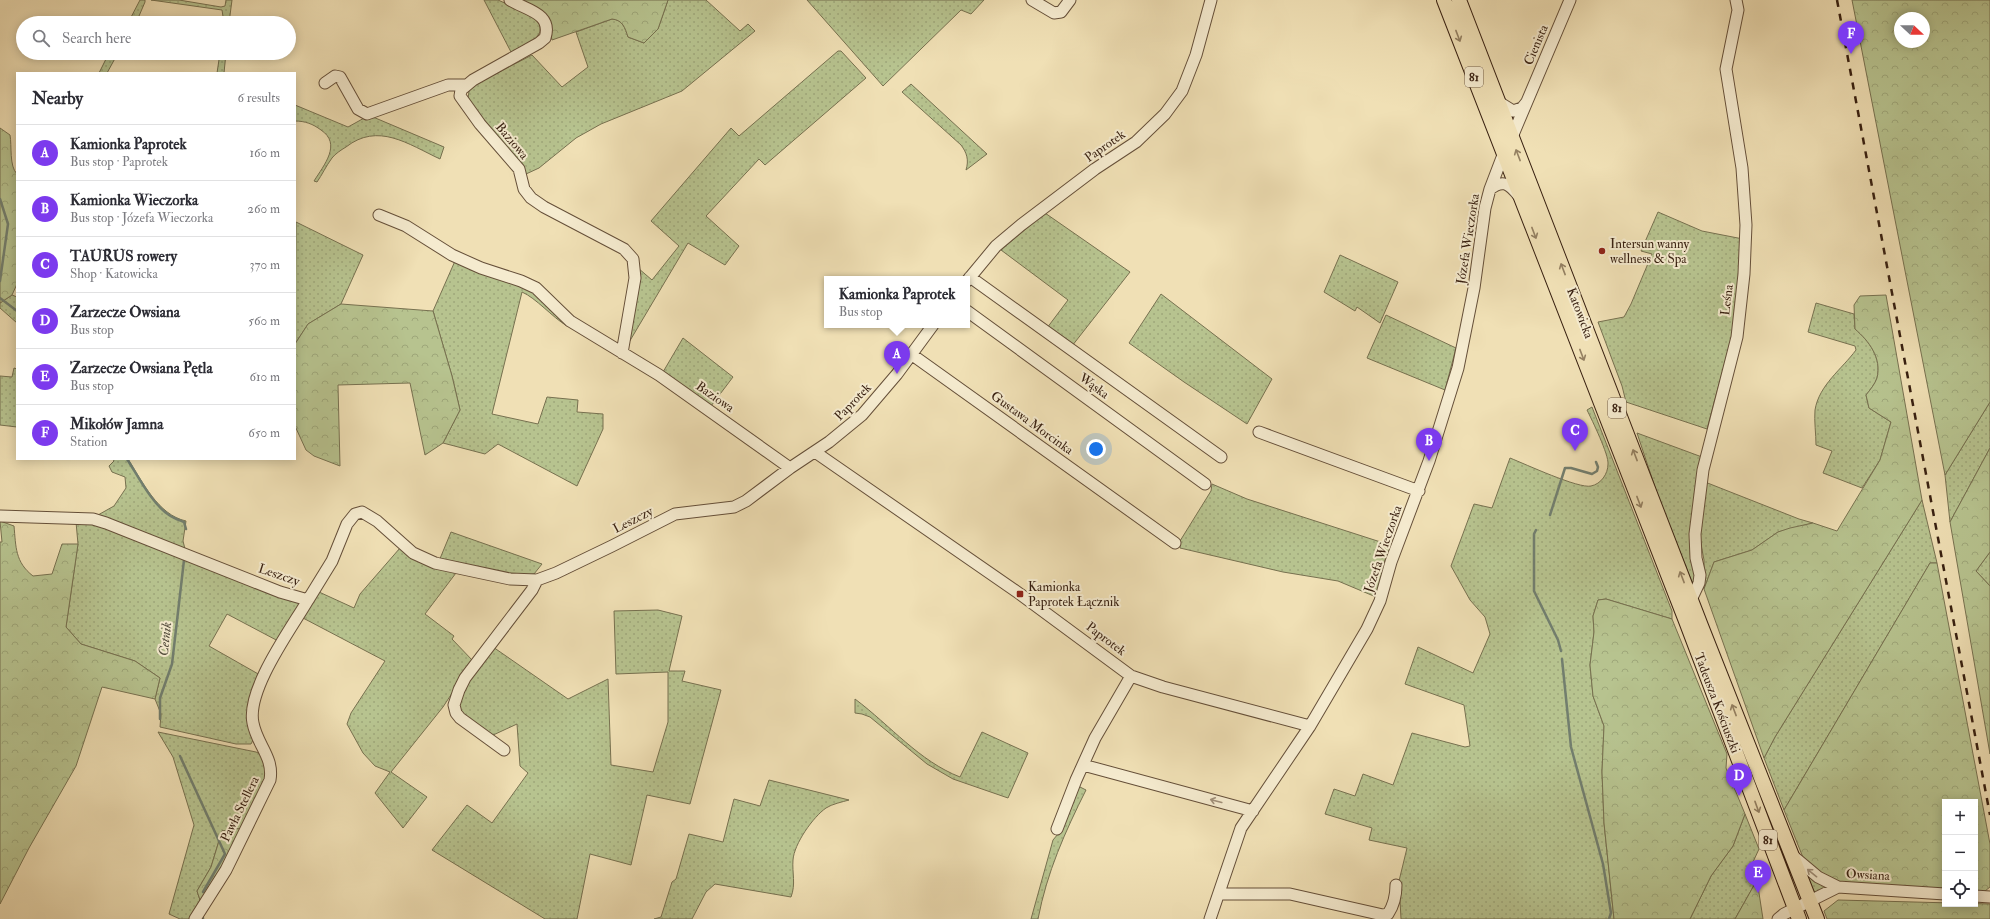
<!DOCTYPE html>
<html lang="en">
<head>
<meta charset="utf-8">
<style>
  :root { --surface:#fff; --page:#f2f2f3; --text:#2b2b33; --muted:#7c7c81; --line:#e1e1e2; --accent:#7c3aed }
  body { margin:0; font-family:"IM FELL Double Pica",serif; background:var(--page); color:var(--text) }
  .controls { position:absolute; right:12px; bottom:12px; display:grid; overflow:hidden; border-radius:0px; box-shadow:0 2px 10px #0003 }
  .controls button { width:36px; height:36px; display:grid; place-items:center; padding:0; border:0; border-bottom:1px solid var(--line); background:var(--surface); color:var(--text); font:20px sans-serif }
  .compass { position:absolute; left:1894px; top:12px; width:36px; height:36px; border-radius:50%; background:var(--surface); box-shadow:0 2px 10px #0003; rotate:112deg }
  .you { position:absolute; left:1096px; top:449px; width:14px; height:14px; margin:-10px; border:3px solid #fff; border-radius:50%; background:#1a73e8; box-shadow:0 0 0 6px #1a73e833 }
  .badge { display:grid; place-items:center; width:26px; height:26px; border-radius:50%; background:var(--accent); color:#fff; font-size:13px; font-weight:700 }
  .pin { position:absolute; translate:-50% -33px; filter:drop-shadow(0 1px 2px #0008) }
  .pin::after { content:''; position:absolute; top:21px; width:14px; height:12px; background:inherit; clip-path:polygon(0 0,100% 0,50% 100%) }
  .popup { position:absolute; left:824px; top:276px; width:146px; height:52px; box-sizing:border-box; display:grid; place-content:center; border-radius:0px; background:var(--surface); filter:drop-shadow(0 1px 3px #0005); font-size:13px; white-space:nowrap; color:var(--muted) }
  .popup b { font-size:15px; color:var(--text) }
  .popup::after { content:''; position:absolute; left:50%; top:100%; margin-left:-8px; border:8px solid transparent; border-top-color:var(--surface) }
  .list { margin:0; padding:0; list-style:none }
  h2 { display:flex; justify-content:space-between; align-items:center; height:52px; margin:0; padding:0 16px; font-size:17px }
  h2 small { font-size:13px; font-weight:400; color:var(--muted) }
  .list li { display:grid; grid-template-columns:26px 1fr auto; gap:12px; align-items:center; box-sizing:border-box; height:56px; padding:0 16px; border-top:1px solid var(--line) }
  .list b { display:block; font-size:15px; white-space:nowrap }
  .list p { margin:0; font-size:13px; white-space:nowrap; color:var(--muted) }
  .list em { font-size:13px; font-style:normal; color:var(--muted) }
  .icon { flex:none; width:22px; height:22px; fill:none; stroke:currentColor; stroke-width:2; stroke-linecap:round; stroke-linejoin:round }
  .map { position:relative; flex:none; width:1990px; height:919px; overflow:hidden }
  .search { position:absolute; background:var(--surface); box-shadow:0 2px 10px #0003; left:16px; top:16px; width:280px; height:44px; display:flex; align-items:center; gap:10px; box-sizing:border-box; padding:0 14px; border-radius:22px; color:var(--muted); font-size:15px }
  .panel { position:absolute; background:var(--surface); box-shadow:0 2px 10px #0003; left:16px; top:72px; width:280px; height:388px; border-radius:0px }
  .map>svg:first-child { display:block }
  .grass { fill:url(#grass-dots); stroke:#777150 }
  .forest { fill:url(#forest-crowns); stroke:#777150; fill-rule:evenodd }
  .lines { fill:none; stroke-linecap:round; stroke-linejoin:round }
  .stream { stroke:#727e6e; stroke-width:2.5 }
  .minor-casing { stroke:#654f39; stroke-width:13 }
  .major-casing { stroke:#371f10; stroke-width:16 }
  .minor { stroke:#f5ebcf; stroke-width:11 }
  .major { stroke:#f0e0b5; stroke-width:14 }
  .rail { stroke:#371f10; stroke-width:2.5; stroke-dasharray:7 7; stroke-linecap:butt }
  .oneway { stroke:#948062 }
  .oneway2 { stroke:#a08f79 }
  .poi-dot { fill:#8f2418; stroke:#f5ebcf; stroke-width:1.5 }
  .labels { text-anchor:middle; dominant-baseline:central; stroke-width:4; stroke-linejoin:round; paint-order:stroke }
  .shield { fill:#f5ebcf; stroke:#705c49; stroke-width:1 }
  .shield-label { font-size:12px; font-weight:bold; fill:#371f10 }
  .street-label { font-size:13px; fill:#371f10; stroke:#f5ebcf }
  .poi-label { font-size:13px; fill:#371f10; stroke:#f5ebcf; text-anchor:start }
  .water-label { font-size:14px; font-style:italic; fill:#554e3f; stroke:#f5ebcf }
</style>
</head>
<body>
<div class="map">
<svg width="1990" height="919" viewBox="0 0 1990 919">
  <defs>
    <pattern id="grass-dots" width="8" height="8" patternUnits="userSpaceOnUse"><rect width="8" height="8" fill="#b7c38f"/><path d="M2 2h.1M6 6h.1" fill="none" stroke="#9ea77a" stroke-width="1.8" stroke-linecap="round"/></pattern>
    <pattern id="forest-crowns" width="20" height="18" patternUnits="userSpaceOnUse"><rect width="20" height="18" fill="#b7c38f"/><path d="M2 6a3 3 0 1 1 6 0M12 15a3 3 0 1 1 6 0" fill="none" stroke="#9ea77a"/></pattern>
  </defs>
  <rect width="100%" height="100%" fill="#f0e0b5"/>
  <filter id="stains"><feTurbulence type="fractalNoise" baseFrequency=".005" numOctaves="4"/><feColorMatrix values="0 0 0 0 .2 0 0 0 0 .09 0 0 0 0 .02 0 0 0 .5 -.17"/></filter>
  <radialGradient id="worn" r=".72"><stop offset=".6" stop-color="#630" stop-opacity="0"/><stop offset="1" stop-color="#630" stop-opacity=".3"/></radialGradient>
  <!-- grass -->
  <path class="grass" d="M140,0H145V2L136,23H128Z
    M151,0H179L221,7L225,6L226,0H232L229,23H224L222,10Z
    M484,0H498L536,17L540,24V32L535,40L511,52Z
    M668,0H706L740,31L748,24L755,31L682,91L601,124L576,138L539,168L526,174L468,99L469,91L472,86L532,55L562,87L588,67L576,32L612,19C623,20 625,28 628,37L644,43L658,29Z
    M807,0H984L971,14L961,10L883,86Z
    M838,51H841L866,78L765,165L759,159L706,216L739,246L725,265L688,243L628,344L638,268L652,280L679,246L651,221L731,128L739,136Z
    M109,53H118L107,73H99Z
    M220,53H226L224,73H217Z
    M911,84L987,154L966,170C969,160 967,153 961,145L902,92Z
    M295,105L348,127L366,117H373L444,147L440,159C408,144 378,122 346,147C341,150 335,154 332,158C326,166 322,175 317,182L314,181C324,165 342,144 321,130C313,124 305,121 295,121Z
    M1658,212L1702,231L1743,239L1733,332L1707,429L1626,402L1622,386L1598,322L1624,317L1631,304L1652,254L1641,251Z
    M1045,213L1130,272L1072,346L1047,328L1068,300L1001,250Z
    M296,222L363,255L341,304L308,324L295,344Z
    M1340,255L1398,282L1380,323L1357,307L1355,311L1324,292Z
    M455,261L527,285L569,323L567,326C552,317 536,298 522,292L492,414L538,424L547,397L578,400L577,412L603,414V429L577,486L498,444L485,454L443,443L460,410L452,376L433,311Z
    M1161,294L1272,379L1247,424L1184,382L1129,343Z
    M12,295L17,297V323L0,308V303Z
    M1816,303L1854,314L1855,329C1869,341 1882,358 1877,378C1875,384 1870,390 1866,395L1869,408L1891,422L1880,460L1862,488L1823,473L1832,451L1816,445C1816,434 1814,421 1815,410C1819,385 1842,369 1856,350L1855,346L1808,332Z
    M1386,315L1456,348L1445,390L1367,358Z
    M683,338L733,377L711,406L663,372Z
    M14,368L17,369V427L0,425V376L12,377Z
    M1990,402V448L1950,522L1945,475Z
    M1592,407L1672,611V619L1606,599L1598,600L1593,616L1594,632L1590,665L1593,696L1604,726L1602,772L1604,823L1614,919H1401L1399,881L1407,848L1369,840L1372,828L1325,814L1334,789L1355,796L1363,774L1393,785L1412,733L1465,747L1470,746L1464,705L1405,684L1418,647L1473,673L1490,634L1485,617L1470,600L1451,566L1474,504L1492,508L1510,458C1525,464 1579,489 1591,486C1601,484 1608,474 1608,464C1609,455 1592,420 1587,410Z
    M1637,433L1702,457L1695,581L1692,582L1659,499Z
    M113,459H128C142,481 158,515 186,521L183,541L185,549L98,515L114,506L126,488L125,477L112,472L109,466L114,461Z
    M1705,482L1799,519L1813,523L1778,532L1752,550L1714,562L1704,589V560L1700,539Z
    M1212,484L1247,499L1393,546L1385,560L1376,597L1338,581L1283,572L1180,548V541L1211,491Z
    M1922,500L1937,563H1930L1784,810L1764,758L1775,737Z
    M76,522L98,524L297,600L300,605L280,642L227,614L209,646L260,675L253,740L251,744H236L160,727L161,714L155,699L160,678L135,661L81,644L66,627L78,544Z
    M451,532L542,564L534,574L513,576L439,561Z
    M400,548L456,573L425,614L454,636L452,639L473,661L443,707L391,772L427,797L403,828L375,793L390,772L375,766L363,753L347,724L351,713L385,661L303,618L319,592L354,608L360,594Z
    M1990,552V586L1976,571Z
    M658,610L682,616L669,671H685L682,681L721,690L690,804L647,795L631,865L590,854L577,919H545L432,850L467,805L492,823L528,773L520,766L517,724L491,736L463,716L458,709L467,684L493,647L568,699L608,679L611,765L653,772L668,722V672L616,674L614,611Z
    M855,699C891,726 919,761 960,777L982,732L1028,753L1008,798L953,779L927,764L870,717L862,714L855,713Z
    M158,732L256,752L263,755L268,773L243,828L222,831L211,867L197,891L201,903L191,919H180L169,914L194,825L173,757Z
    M769,780L849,800C842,802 832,804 826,808C813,817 794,844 793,860C792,873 796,884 791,897L715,884L706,892L692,919H654L661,917L672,882L676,879L689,834L723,842L734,799L760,806Z
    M1078,786L1086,790C1065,832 1047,872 1038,919H1031L1053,840L1058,834Z
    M1745,814L1759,849L1753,862L1757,880L1735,919H1690L1711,876L1733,846Z
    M1800,865L1830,886L1812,894Z"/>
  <!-- forest -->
  <path class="forest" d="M521,0H668L658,29L644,43L628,37C625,28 623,20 612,19L552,40L549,26Z
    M1852,0H1990V402L1945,475ZM1900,18H1924V42H1900Z
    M0,128L10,135C12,146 9,166 17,174V284L12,295L0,303Z
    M1886,295L1922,500L1775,737L1764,758L1704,589L1714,562L1752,550L1778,532L1790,528L1813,523L1837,531L1880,460L1891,422L1869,408L1866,395C1870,390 1875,384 1877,378C1882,358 1869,341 1855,329L1854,305L1860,296Z
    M341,304L433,311L452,376L460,410L443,443L425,455L410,383L338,385L340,466L314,456L306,450L295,426V344L308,324Z
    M1990,448V552L1976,571L1990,586V754L1950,522Z
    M0,521L14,526C16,547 15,562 33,576L52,574L62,544H78L66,627L81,644L135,661L160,678L155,699L102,687L76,766L29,848L0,904V542H2Z
    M1930,563H1937L1990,844V887L1985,891L1975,892V802H1945V890L1843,883L1820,872L1804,860L1784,810Z
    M1606,599L1672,619L1727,754L1726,768L1745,814L1733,846L1711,876L1690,919H1614L1604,823L1602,772L1604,726L1593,696L1590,665L1594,632L1593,616L1598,600Z
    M243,828L223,869L201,903L197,891L211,867L222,831Z
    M1757,880L1763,919H1735Z
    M1838,900L1990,904V919H1827L1824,911Z"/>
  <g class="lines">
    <!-- stream -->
    <path class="stream" d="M0,199L8,224L0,281
      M0,298L17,311
      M127,459C138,476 152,504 169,515C173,518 179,520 184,522L186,529
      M1550,515L1565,468H1571L1592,474L1597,471L1598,467L1596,462
      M1536,530L1534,534V591L1558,640L1561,651
      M1562,659L1571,747L1603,864L1611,913L1609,919
      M160,719V698L172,664L184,560
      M180,756L225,854L203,892
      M203,919V918"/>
    <defs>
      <path id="minor" d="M510,0C526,10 553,13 545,38L539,43L473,80L461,90L460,96L480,124L519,169L524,189L531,198L544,207L624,249L633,259L635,278L622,353
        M1032,0L1054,13L1061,12L1070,0
        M325,83L335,76L340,77L358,109L367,114L448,85H465
        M1497,101L1513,111L1522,108L1526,103
        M1512,137L1570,0
        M1490,189C1503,179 1509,184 1518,195
        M379,215L406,226L452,255L481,268L521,281L536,288L570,321L659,375L790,468
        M970,277L1221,457
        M967,281L996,246L1021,225L1095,169L1136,142L1165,114L1182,91L1196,55L1211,0
        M967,311L1205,484
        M911,354L1175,543
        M1259,432L1419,491
        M815,452L1020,594L1131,676L1163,687L1310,726
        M0,516L93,519L106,523L280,592L308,600L332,561L347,524L355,514L362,512L377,521L413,553L435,563L510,579L537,580L556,573L612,546L675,514L734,507L746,501L790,468L829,442L862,415L897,374L933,325
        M1691,600L1699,583L1700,575L1696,558L1695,534L1703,470L1737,337L1744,274L1746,225L1742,168L1726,69L1738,10L1736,0
        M504,750L460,718L456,713L454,705L459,690L465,678L532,590L537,580
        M1083,765L1253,811
        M1057,829L1076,780L1095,738L1131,676
        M1793,856L1818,877L1838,887
        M1219,894H1290L1383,915L1388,914C1394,905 1396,896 1396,885
        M1975,896L1990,897
        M195,919L226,870L270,780C274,757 257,745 253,723C246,690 291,629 308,600
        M1210,919L1241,828L1310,726L1367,629L1380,601L1391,562L1429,461L1458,368L1474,288L1485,208L1490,189L1503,155
        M1778,919L1784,914L1838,887L1945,894"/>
      <path id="major" d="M1444,0L1686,621L1799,919
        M1459,0L1701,626L1817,919"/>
    </defs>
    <!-- minor casing -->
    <use href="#minor" class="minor-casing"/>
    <!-- major casing -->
    <use href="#major" class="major-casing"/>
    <!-- minor -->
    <use href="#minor" class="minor"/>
    <!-- major -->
    <use href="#major" class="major"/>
    <!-- rail -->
    <path class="rail" d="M1837,0L1990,815"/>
  </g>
  <!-- one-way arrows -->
  <defs><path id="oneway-shaft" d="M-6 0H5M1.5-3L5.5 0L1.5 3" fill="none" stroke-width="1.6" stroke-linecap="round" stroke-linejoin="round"/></defs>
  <g class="oneway">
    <use href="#oneway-shaft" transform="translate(1458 36) rotate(69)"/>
    <use href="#oneway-shaft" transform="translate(1518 155) rotate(-111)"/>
    <use href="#oneway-shaft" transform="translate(1534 233) rotate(69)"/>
    <use href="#oneway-shaft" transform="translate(1563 269) rotate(-111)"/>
    <use href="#oneway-shaft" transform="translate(1582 355) rotate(69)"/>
    <use href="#oneway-shaft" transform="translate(1635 455) rotate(-111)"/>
    <use href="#oneway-shaft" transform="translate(1639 502) rotate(69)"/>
    <use href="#oneway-shaft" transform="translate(1682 577) rotate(-111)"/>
    <use href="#oneway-shaft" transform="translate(1734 710) rotate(-111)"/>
    <use href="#oneway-shaft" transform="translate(1757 807) rotate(70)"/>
  </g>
  <g class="oneway2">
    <use href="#oneway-shaft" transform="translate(1216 801) rotate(-165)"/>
    <use href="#oneway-shaft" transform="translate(1812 873) rotate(-141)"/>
  </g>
  <!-- markers -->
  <g class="poi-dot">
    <circle cx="1602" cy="251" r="4"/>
    <rect x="1016" y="590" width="8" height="8" rx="2"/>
  </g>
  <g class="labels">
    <!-- shield labels -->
    <g class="shield">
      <rect x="1465" y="67" width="18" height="20" rx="3"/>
      <rect x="1608" y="398" width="18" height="20" rx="3"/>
      <rect x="1759" y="830" width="18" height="20" rx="3"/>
    </g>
    <g class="shield-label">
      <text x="1474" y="77">81</text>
      <text x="1617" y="408">81</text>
      <text x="1768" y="840">81</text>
    </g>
    <!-- street labels -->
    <g class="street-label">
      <text transform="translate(1536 45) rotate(-67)">Cienista</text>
      <text transform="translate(512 141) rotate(50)">Baziowa</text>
      <text transform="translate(1105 146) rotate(-35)">Paprotek</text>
      <text transform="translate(1468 239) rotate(-81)">Józefa Wieczorka</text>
      <text transform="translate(1727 300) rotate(-83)">Leśna</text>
      <text transform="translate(1580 313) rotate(69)">Katowicka</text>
      <text transform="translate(1094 386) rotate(36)">Wąska</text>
      <text transform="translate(715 397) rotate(35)">Baziowa</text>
      <text transform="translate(853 402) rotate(-46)">Paprotek</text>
      <text transform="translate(1032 423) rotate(36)">Gustawa Morcinka</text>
      <text transform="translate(633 520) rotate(-27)">Leszczy</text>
      <text transform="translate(1383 549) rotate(-71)">Józefa Wieczorka</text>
      <text transform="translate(279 575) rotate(19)">Leszczy</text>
      <text transform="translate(1106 639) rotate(37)">Paprotek</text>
      <text transform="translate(1717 703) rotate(69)">Tadeusza Kościuszki</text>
      <text transform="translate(240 809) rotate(-64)">Pawła Stellera</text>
      <text transform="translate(1868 875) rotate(3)">Owsiana</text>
    </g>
    <!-- poi labels -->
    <g class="poi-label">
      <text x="1610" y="244">Intersun wanny<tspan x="1610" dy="15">wellness &amp; Spa</tspan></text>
      <text x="1028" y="587">Kamionka<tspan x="1028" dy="15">Paprotek Łącznik</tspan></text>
    </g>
    <!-- water labels -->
    <g class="water-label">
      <text transform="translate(165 639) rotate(-84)">Cetnik</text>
    </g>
  </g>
  <rect width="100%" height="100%" filter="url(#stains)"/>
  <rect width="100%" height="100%" fill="url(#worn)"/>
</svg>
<div class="controls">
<button>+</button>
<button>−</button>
<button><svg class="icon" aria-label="locate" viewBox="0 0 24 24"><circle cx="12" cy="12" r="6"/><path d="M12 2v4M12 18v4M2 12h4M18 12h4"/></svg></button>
</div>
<svg class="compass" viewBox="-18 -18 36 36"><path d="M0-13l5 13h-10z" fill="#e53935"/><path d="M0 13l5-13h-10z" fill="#7c7c81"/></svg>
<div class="you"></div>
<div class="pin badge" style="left:897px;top:374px">A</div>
<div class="popup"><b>Kamionka Paprotek</b>Bus stop</div>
<div class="pin badge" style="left:1429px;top:461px">B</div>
<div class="pin badge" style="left:1575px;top:451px">C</div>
<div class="pin badge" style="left:1739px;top:796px">D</div>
<div class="pin badge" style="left:1758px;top:893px">E</div>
<div class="pin badge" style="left:1851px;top:54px">F</div>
<div class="search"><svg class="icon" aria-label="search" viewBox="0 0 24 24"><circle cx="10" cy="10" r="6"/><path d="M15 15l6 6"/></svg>Search here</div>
<section class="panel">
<h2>Nearby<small>6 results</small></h2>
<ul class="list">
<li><span class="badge">A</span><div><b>Kamionka Paprotek</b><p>Bus stop · Paprotek</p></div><em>160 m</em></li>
<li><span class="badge">B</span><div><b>Kamionka Wieczorka</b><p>Bus stop · Józefa Wieczorka</p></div><em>260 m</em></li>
<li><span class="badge">C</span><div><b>TAURUS rowery</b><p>Shop · Katowicka</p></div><em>370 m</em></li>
<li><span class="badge">D</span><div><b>Zarzecze Owsiana</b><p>Bus stop</p></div><em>560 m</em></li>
<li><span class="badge">E</span><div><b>Zarzecze Owsiana Pętla</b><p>Bus stop</p></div><em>610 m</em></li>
<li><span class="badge">F</span><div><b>Mikołów Jamna</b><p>Station</p></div><em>650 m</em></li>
</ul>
</section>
</div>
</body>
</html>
